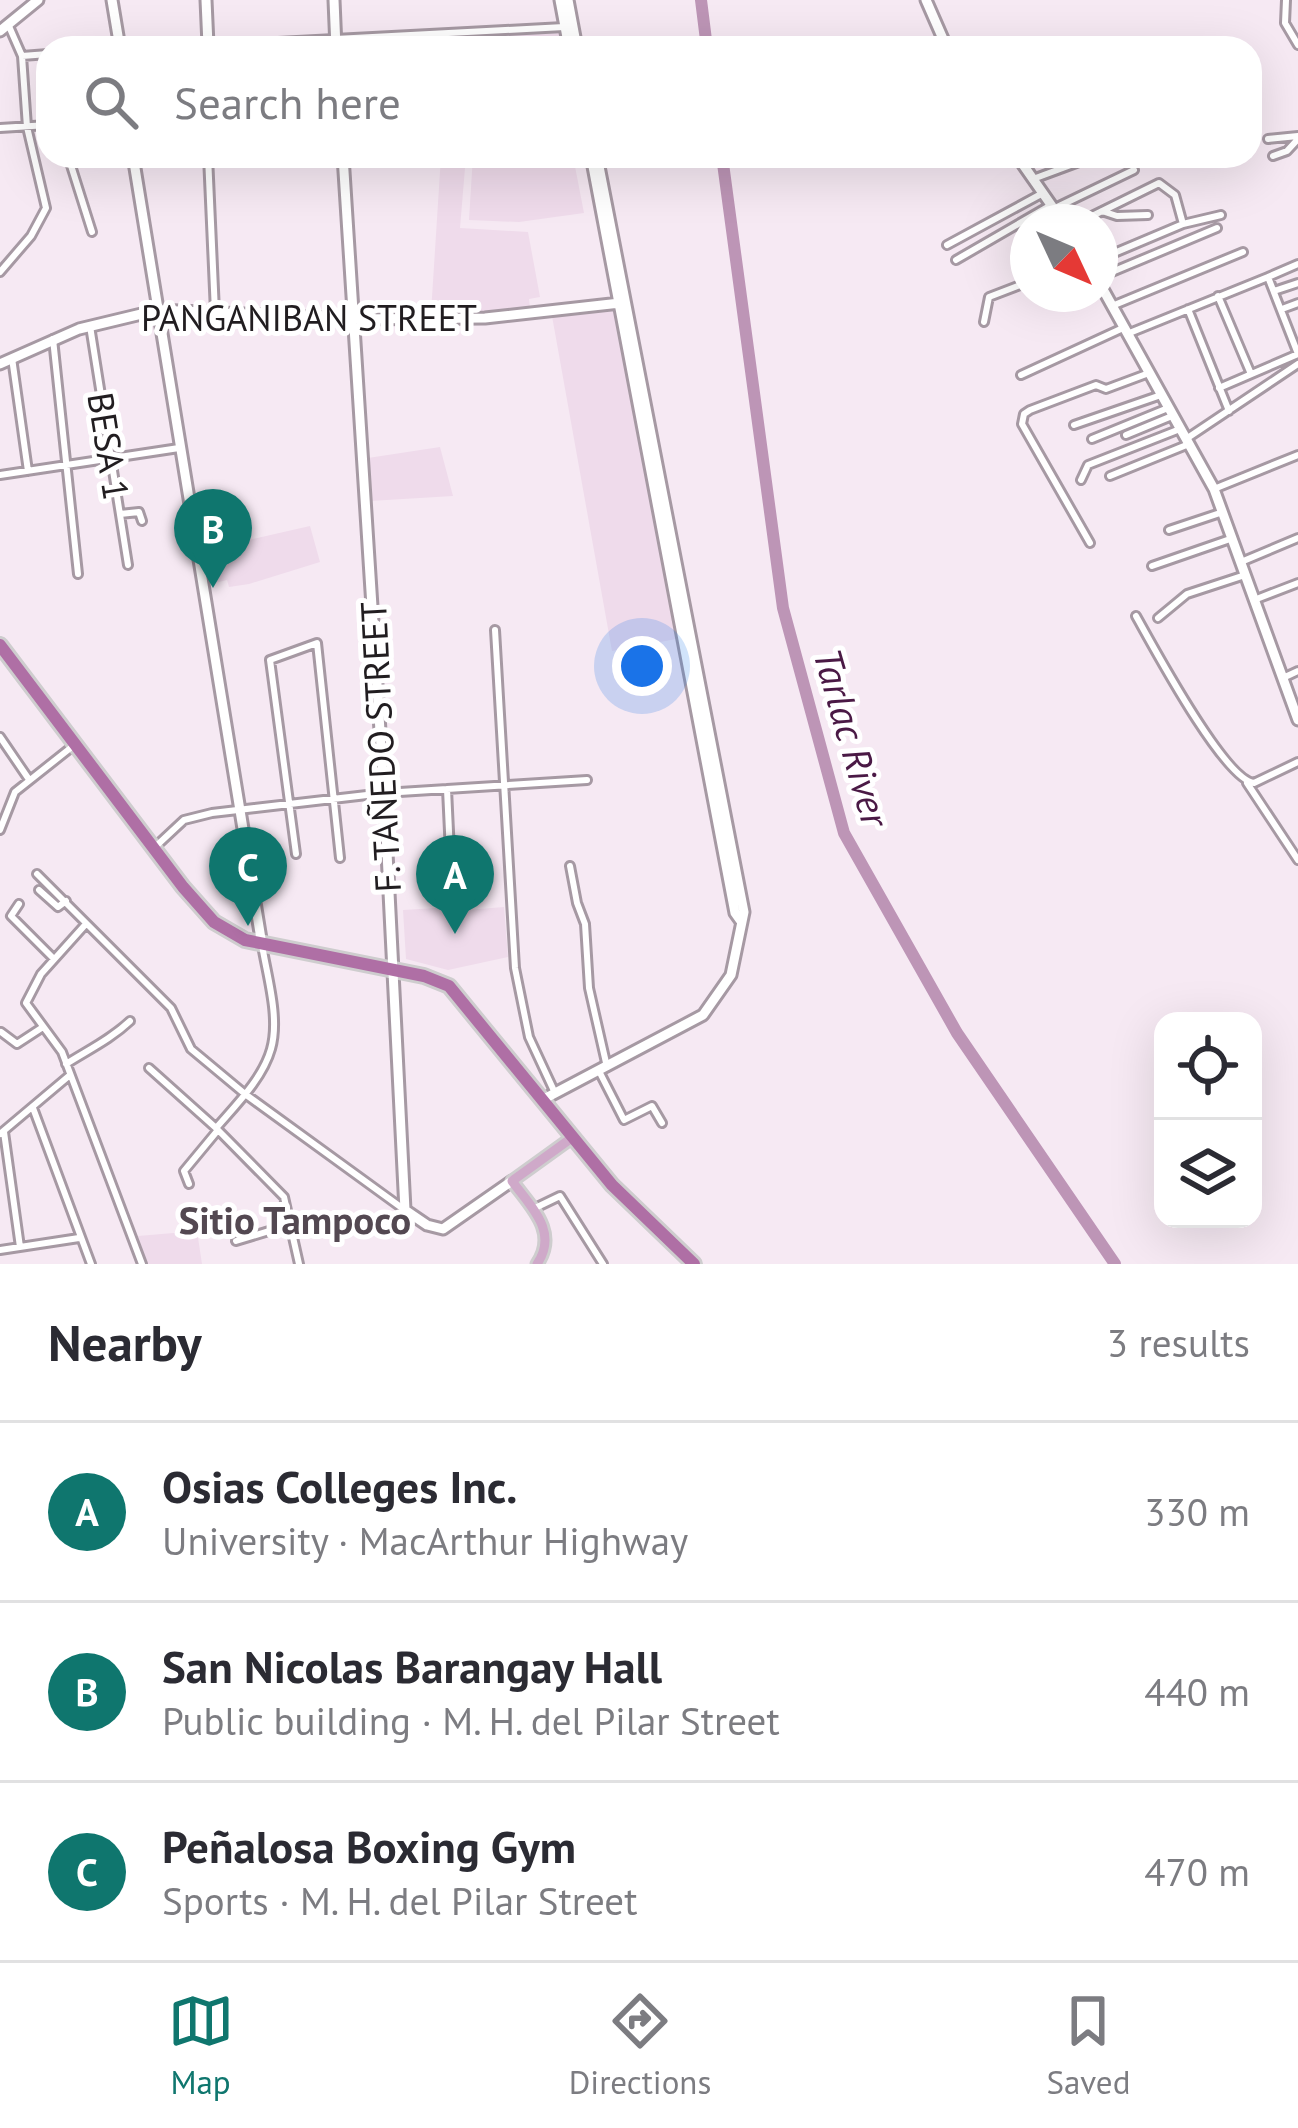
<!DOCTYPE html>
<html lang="en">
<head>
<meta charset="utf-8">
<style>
  :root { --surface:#fff; --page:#f7f7f7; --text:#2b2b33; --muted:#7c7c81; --line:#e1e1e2; --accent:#0f766e }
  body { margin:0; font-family:"PT Sans",sans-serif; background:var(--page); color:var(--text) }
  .controls { position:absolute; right:36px; bottom:36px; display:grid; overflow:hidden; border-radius:24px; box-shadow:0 12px 48px #0002 }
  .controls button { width:108px; height:108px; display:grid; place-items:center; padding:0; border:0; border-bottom:3px solid var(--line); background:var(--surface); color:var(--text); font:60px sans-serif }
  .compass { position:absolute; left:1010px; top:204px; width:108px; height:108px; border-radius:50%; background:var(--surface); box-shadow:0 12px 48px #0002; rotate:134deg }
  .you { position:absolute; left:642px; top:666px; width:42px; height:42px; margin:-30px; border:9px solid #fff; border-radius:50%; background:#1a73e8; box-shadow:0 0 0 18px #1a73e833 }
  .badge { display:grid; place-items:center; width:78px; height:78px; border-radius:50%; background:var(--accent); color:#fff; font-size:39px; font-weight:700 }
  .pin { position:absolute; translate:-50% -99px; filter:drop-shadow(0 3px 6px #0008) }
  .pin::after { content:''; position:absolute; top:63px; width:42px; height:36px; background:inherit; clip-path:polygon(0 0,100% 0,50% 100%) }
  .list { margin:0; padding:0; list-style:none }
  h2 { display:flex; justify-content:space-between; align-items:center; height:156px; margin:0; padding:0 48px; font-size:51px }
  h2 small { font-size:39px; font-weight:400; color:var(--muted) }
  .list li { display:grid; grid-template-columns:78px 1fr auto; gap:36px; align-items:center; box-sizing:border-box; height:180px; padding:0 48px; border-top:3px solid var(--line) }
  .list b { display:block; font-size:45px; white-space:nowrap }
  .list p { margin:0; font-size:39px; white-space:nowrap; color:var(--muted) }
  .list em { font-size:39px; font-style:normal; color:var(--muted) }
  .icon { flex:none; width:66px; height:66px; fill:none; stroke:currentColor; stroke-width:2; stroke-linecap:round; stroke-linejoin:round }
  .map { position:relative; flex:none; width:1298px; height:1264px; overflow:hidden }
  .search { position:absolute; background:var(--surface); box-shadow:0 12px 48px #0002; left:36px; right:36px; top:36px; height:132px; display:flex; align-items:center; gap:30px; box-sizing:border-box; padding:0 42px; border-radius:36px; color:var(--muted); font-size:45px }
  .sheet { height:696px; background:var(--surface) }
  nav { display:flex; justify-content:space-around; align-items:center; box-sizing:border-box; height:168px; border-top:3px solid var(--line); background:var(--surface); font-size:33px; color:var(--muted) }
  nav a { display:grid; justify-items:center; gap:6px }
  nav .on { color:var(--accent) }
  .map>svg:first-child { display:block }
  .built { fill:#efdbeb }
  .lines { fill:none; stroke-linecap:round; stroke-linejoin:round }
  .river { stroke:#bd95b6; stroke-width:12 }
  .street-casing { stroke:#a699a3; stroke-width:12 }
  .secondary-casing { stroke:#a699a3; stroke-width:15 }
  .primary-casing { stroke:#cecdce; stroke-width:15 }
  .highway-casing { stroke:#cecdce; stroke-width:18 }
  .street { stroke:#fff; stroke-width:6 }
  .secondary { stroke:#fff; stroke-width:9 }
  .primary { stroke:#cfa9c9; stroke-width:9 }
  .highway { stroke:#af6fa5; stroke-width:12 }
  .labels { text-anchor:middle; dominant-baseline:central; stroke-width:10; stroke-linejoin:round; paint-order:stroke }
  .street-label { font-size:36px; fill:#211d20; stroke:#fff }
  .water-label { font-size:39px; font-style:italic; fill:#4a1945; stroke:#fff }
  .neighbourhood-label { font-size:39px; font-weight:bold; fill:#534851; stroke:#fff }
</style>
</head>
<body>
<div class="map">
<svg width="1298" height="1264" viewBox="0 0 1298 1264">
  <rect width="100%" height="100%" fill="#f6e9f3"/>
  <!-- built -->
  <path class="built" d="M509,29L560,31L563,48H483L485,34Z
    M441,156H466L460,228L528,232L540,297L529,299L530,308L474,315L431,313Z
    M473,156H573L584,213L519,222L469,220Z
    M615,308L676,639L612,651L552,316Z
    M440,447L453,496L370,501L368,458Z
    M310,526L320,562L249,584L229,587L227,580L210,584L205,550Z
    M453,907L455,911L504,907L508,957L448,970L406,959L403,910Z
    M197,1231L202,1264H147L138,1236Z"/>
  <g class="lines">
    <!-- river -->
    <path class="river" d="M701,0L707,48
      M722,156L783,608L844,833L957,1033L1115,1264"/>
    <defs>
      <path id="street" d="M1286,0L1285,23L1298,45
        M163,48L564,27
        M22,56L48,54
        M0,128L48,125
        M1268,139L1298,136
        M68,156L92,232
        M208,156L215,312
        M1273,156L1287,151L1298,139
        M912,157L914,156
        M1033,179L1095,156
        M1053,209L1134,170
        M1102,211L1117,216L1148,215
        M1084,220L1159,183L1175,195L1183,224L1100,259
        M1183,224L1221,215
        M947,245L1043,193
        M956,260L1051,205
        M0,272L31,236L46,208L27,127L22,56L8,24
        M1100,277L1217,228
        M1268,277L1298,264
        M1274,291L1298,283
        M1218,296L1251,374
        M1112,306L1243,252
        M1188,309L1229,411
        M1282,309L1298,303
        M984,322L989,297L1028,282
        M90,326L128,565
        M1127,334L1268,277L1298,354
        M53,339L78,574
        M12,358L28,471
        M1021,375L1123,328
        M1219,388L1298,354
        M1074,425L1161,395
        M1126,435L1172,416
        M1092,439L1168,408
        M1186,439L1298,364
        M0,475L179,448
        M1110,476L1189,444
        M1081,480L1088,465L1180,429
        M1214,489L1298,455
        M120,514L139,512L142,521
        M1169,530L1223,512
        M1090,543L1022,424L1024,414L1030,410L1096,385L1106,389L1149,373
        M1241,562L1298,538
        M1152,566L1233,538
        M1254,600L1298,583
        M1136,616C1154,648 1224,779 1254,783L1298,762
        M1158,618L1187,594L1245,575
        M495,630L515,968L529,1037L555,1093
        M1285,677L1298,671
        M0,737L28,778
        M1247,783L1298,860
        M447,789L451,874
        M0,830L15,792L73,746
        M154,848L184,820L212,813L384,793L587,780
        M296,854L270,660L317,643L340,858
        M570,866L577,903L585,924L589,988L607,1067
        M37,874L171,1008L191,1049L245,1094L402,1208
        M39,890L58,907L66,901
        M19,904L11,916L53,958
        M85,925L41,974L26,1003L62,1052L142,1264
        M1,1032L17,1044L43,1027
        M66,1064C88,1050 111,1039 130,1021
        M149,1068L216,1128L284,1197L299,1264
        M599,1071L624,1120L652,1106L662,1123
        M33,1108L91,1264
        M217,1127C236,1105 263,1078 271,1049C280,1018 267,976 262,945
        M4,1132L20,1247
        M0,1134L70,1075
        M189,1184L184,1171L218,1130
        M533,1209L560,1196L603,1264
        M236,1241L292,1224
        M0,1250L79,1238"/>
      <path id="secondary" d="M112,0L120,48
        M206,0L208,45
        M334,0L336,48
        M560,0L569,48
        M568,0L577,48
        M926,0L947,48
        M0,31L38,0
        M133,156L262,945
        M343,156L384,793L405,1210L427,1225L443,1229L512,1181
        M591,156L735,913L740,920
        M1017,156L1063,222
        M1100,284L1214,489L1298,720
        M0,364L79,329L158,310L351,319L485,318L620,303
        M542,1100L703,1015L731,975L744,912L597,156"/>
      <path id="primary" d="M537,1264C559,1232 531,1207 512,1181L573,1137"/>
      <path id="highway" d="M0,645L183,887L214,922L245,940L424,976L449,986L612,1185L694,1264"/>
    </defs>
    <!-- street casing -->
    <use href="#street" class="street-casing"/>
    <!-- secondary casing -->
    <use href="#secondary" class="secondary-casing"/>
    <!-- primary casing -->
    <use href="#primary" class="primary-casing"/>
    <!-- highway casing -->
    <use href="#highway" class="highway-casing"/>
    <!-- street -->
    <use href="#street" class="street"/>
    <!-- secondary -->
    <use href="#secondary" class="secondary"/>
    <!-- primary -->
    <use href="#primary" class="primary"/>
    <!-- highway -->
    <use href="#highway" class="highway"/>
  </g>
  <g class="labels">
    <!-- street labels -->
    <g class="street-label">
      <text x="309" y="317">PANGANIBAN STREET</text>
      <text transform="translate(109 446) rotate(81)">BESA 1</text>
      <text transform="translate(380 747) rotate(-93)">F. TAÑEDO STREET</text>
    </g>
    <!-- water labels -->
    <g class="water-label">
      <text transform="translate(852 737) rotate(74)">Tarlac River</text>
    </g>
    <!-- neighbourhood labels -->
    <g class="neighbourhood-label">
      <text x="295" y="1219">Sitio Tampoco</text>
    </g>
  </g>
</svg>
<div class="controls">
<button><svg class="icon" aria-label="locate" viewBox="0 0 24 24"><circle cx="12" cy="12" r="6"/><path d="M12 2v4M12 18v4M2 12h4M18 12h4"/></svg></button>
<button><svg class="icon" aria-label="layers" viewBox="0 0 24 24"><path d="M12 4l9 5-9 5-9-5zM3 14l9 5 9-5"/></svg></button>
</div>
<svg class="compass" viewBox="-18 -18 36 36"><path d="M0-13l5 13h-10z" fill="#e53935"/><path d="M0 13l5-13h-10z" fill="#7c7c81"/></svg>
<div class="you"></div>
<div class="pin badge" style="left:455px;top:934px">A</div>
<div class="pin badge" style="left:213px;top:588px">B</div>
<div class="pin badge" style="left:248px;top:926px">C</div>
<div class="search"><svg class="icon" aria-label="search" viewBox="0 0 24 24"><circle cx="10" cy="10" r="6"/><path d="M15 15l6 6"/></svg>Search here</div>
</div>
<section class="sheet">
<h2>Nearby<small>3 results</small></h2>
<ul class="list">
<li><span class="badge">A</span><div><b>Osias Colleges Inc.</b><p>University · MacArthur Highway</p></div><em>330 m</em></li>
<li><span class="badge">B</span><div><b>San Nicolas Barangay Hall</b><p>Public building · M. H. del Pilar Street</p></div><em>440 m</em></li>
<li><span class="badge">C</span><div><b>Peñalosa Boxing Gym</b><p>Sports · M. H. del Pilar Street</p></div><em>470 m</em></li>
</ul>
</section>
<nav>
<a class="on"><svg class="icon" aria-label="map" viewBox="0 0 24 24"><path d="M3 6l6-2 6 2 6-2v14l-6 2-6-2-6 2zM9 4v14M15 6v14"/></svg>Map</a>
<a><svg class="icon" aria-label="directions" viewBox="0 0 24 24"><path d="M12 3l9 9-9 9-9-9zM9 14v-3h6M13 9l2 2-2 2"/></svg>Directions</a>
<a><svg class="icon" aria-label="saved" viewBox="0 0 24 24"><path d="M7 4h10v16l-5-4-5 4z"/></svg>Saved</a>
</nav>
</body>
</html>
